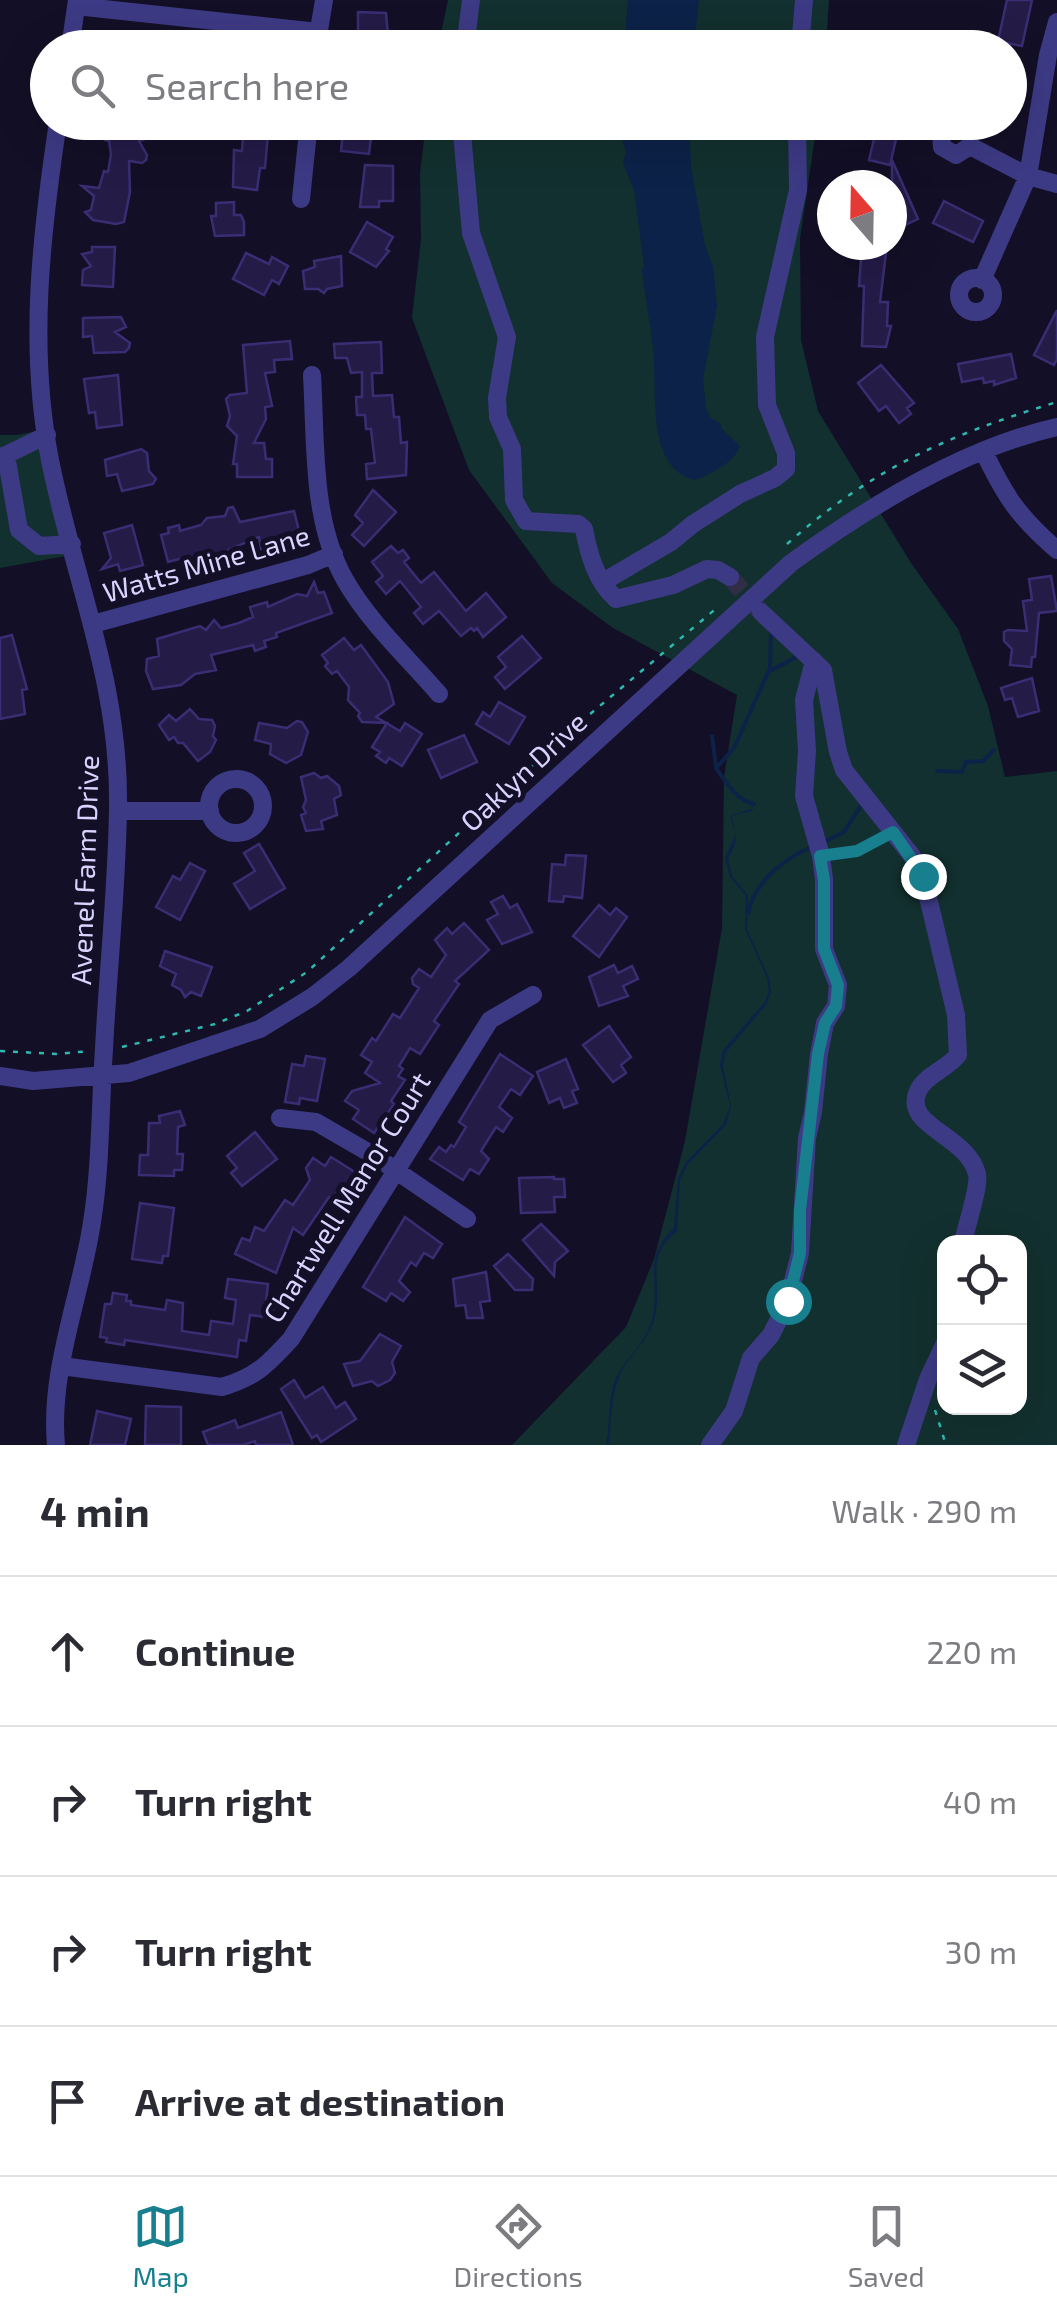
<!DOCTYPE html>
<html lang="en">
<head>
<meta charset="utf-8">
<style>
  :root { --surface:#fff; --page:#f2f2f3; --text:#2b2b33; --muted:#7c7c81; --line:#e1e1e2; --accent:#187f8f }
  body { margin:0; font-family:"Exo 2",sans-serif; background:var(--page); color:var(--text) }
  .controls { position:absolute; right:30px; bottom:30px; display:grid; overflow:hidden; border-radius:20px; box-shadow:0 10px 40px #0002 }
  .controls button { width:90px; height:90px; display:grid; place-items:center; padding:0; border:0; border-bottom:2px solid var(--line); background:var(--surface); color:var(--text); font:50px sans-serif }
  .compass { position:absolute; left:817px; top:170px; width:90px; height:90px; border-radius:50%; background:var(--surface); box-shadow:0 10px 40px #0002; rotate:340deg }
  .stop { position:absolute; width:30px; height:30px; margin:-22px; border:8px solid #187f8f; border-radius:50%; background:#fff }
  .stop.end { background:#187f8f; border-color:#fff; box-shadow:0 2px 10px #0008 }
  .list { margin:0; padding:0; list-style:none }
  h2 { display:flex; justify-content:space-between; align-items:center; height:130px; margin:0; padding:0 40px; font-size:42px }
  h2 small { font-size:32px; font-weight:400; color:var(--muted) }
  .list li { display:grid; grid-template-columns:65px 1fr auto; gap:30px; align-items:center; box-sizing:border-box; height:150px; padding:0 40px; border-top:2px solid var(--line) }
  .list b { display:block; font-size:38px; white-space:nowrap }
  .list em { font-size:32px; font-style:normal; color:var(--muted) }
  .icon { flex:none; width:55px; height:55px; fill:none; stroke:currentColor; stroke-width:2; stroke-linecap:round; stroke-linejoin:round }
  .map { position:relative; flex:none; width:1057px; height:1445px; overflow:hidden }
  .search { position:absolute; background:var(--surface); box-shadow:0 10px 40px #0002; left:30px; right:30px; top:30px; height:110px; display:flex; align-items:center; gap:25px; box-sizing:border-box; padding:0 35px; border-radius:55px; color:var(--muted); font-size:38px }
  .sheet { height:730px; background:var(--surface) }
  nav { display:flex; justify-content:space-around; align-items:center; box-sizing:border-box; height:140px; border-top:2px solid var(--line); background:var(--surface); font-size:28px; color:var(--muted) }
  nav a { display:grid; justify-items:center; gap:5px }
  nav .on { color:var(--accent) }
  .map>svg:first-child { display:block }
  .green { fill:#12302f; fill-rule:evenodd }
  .water { fill:#0c2248 }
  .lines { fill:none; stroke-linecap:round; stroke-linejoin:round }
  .stream { stroke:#0c2248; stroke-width:4 }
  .building { fill:#241b47; stroke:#3b2d73; stroke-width:2.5 }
  .minor-tunnel { stroke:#312d47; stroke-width:18; stroke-dasharray:18 9; stroke-linecap:butt }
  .path { stroke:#2fb8b0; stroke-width:2.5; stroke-dasharray:5 8; stroke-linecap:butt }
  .minor { stroke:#3d3a85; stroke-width:18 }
  .route { stroke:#187f8f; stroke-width:12 }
  .labels { text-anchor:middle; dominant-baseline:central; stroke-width:10; stroke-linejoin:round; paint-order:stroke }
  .street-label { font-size:28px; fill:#d9d4ff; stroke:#130f26 }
</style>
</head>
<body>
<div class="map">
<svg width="1057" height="1445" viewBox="0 0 1057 1445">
  <rect width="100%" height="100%" fill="#130f26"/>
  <!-- green -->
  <path class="green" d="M448,0H829L826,47L438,48Z
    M426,123H817L800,239L801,340L818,411L911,563L958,629L988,706L1005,777L1057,771V1445H512L626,1327L654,1259L685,1141L722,928L724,777L737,695L613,628L552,583L469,470L412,318L421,239L420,173ZM944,1242H1020V1408H944Z
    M42,430L71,555L0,568V435H17Z"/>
  <!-- water -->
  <path class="water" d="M628,0H699L694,47H624Z
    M625,123H689L691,166L705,246L713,266L717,306L703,379L706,408L711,418L720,423L722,429L740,446C735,462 710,475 695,480C644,468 658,387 653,348C650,322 645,297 642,271L644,266L634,190L623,163L626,152L622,139Z
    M754,804L752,811L732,816C736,835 739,842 728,858L732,876L748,895L747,929L769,978L771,992L766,1005L726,1052L723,1066L731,1106L726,1125L688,1164L680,1179L677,1231C645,1258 661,1276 656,1311C653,1340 627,1354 618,1380C611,1399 611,1423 609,1443L606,1445C611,1423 607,1396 617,1376C627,1357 644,1344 651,1323C663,1284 639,1261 674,1228L678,1178L686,1162L723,1124L730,1106L720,1065L723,1050L764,1003L769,992L767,978L745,929L746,896L730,877L725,858L736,834L730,816L751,809Z"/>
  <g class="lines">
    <!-- stream -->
    <path class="stream" d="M770,671L796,657
      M712,736L716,766
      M937,771L962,772L966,762L983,761L994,750
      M754,804C736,800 726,782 716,768L734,748L770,668L771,633
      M824,842L844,832L862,804
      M748,913C755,882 782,860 811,847"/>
  </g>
  <!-- building -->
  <path class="building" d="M1007,0H1032L1022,46L998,41Z
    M358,12L386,13L388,35H381L380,48L352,47V33H358Z
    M106,122L145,127L148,131V138L139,141L147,155L146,160L142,163L129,161L130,192L124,222L116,224L93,220L85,212L91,210L94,196L82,186L99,188L104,171L108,172L111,154L109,141L105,140Z
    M244,122H269L265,168H260L257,190L233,187L234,150L242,151Z
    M344,122H373L369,154L341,151Z
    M878,122H900L890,165L869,160Z
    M892,160L918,219L897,229L892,217Z
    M365,165L393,166V201H379V207H360Z
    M944,201L983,221L973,242L933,223Z
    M234,202V215H241L244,222V235L215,236L211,216H216V203Z
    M367,222L393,237L386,249L389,251L376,267L350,252Z
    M862,245H887L880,302H888L887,326H891L886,347L862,346L864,286H859Z
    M92,247H115L113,287L82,285L83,270L91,266L82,254L92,252Z
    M246,253L269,264L272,257L288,266L279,284L272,280L264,295L233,279Z
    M341,256L342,286L327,289L324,293L318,289H305L303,271L315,267L314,261Z
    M1057,310V359L1054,365L1034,355Z
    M121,317L126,327L115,332L130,343L129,348L125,352L94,353L92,336L83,337V318Z
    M290,341L292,359L274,360L275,372L265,373L272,406L265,407L266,419L254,443H264L266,459H272V477H237V464H233L237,436L227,426L230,416L226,399L230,395L247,393L243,345Z
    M381,342L382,373H372L373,396L392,395L394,417H399L401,443L407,442L406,475L367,479L366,464L375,463L371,429H366L365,415H357L356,397H362V372L351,373L347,358H335L334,344Z
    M1011,354L1016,378L994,385V381L984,383L983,378L962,382L958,364Z
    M881,365L914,403L907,408L911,414L899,423L886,406L879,411L858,383Z
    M118,375L122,425L97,428L95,412L89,413L84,379Z
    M141,449L147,453L149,471L156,479L153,484L122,491L117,474L107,476L105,460Z
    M373,490L396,512L364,546L352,535L363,523L355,515Z
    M233,507L240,522L294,511L299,531L293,541L282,544L261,549L259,537L228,550L230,556L185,566L183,558L168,562L161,535L169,533L168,528L179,525L180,531L201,525L207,518L225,516L228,508Z
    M132,525L143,565L120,571L118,564L102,569L111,558L104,533Z
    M391,546L398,553L403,550L409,558L404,562L421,583L434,572L466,611L486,593L506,617L483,637L477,628L474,631L471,628L461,636L439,611L423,624L414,613L421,607L400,581L386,594L376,582L383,576L372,562Z
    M1051,576L1057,611L1039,613L1035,657H1032L1031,667L1010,665L1012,649L1004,641V632L1008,630L1027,631L1023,601L1032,600L1029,579Z
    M314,582L318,593L324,592L332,613L276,633L277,637L264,641L266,647L255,651L253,645L211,655L216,670L195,674L181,685L153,689L146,671L147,659L159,656L157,639L200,626L206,630L214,620L221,628L239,623L253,617L250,607L267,602L268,607L297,594L307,596Z
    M12,635L27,689L22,690L25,714L0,719V638Z
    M522,636L541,658L505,689L495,677L506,667L498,657Z
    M344,638L354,650L361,645L388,682L394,704L376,717L400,731L405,723L422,734L402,766L389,758L386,763L376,756L380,752L372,747L387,723L362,722L358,716L360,713L348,700L349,687L337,671L332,674L325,666L328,663L322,655Z
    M1032,678L1039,711L1018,717L1012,698L1005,700L1001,688Z
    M499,702L525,717L509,744L476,724L483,712L490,717Z
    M190,709L199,719L212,720L215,726L213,736L216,740L210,752L198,761L183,743H178L174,737L169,740L159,725L169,715L176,721Z
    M297,721L302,722L308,732L301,755L286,763L270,754L271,744L255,740L259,723L287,728Z
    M464,735L477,762L441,778L428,750Z
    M314,773L321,778L327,776L339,786L341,795L334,799L337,815L321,821L323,829L306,831L301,815L306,813L303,807L306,800L301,777Z
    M259,844L285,888L250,909L234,884L255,871L244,853Z
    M566,855L586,856L582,898L564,896L563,902L549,901L552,864L565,865Z
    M190,863L205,871L180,920L156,907L173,876L180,880Z
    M503,896L510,908L517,904L532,932L502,944L487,920L498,914L491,902Z
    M599,905L610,915L616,908L627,917L599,957L573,936Z
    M464,923L489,950L455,981L459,984L434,1021L439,1025L420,1054L410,1048L399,1066L403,1069L398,1076L405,1080L391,1101L394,1104L374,1133L353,1119L359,1110L345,1101L352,1091L380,1083L365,1073L372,1062L361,1055L372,1038L376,1041L393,1014L400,1018L419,988L413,984L412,978L419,969L431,977L446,955L435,940L447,928L452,934Z
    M165,951L212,967L201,996L191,992L185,997L181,990L172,985L176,974L160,966Z
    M614,965L618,973L632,966L638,979L623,986L628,996L599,1006L589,977Z
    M609,1026L631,1057L621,1065L626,1073L613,1082L583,1045Z
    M500,1054L533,1076L520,1095L511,1089L499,1107L512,1118L503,1132L496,1127L481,1151L489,1159L479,1174L470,1169L463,1180L430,1159L439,1147L446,1152L451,1145L454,1147L466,1127L459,1122Z
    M306,1056L325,1059L317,1101L300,1098L299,1104L285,1102L292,1064L304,1066Z
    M566,1059L578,1089L572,1091L577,1103L564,1108L560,1098L549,1103L537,1072Z
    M180,1111L185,1125L178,1127L177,1154H183L182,1170H174V1176L139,1175L140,1155H148L149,1123H160L159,1116Z
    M255,1132L277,1159L242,1186L231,1173L237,1168L227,1156Z
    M331,1157L355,1172L335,1201L329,1197L303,1235L293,1228L276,1273L235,1254L242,1238L250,1241L255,1227L264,1231L285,1200L293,1205L310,1180L306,1168L313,1158L325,1166Z
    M554,1177V1179H564L565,1197H554L555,1212L521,1213L519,1178Z
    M140,1203L174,1208L168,1256H163L162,1263L132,1259Z
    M405,1217L442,1244L433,1258L424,1253L416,1266L411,1262L399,1281L410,1292L403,1301L391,1293L386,1301L363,1287Z
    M541,1224L568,1251L555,1262L554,1276L523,1240Z
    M508,1254L533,1279L532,1290H515L494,1266Z
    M486,1272L490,1301L480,1302L483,1318H467L465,1305L456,1306L453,1279Z
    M228,1279L268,1284L266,1302L274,1303L272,1318L250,1315L246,1341L239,1340L237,1357L125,1340L124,1345L106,1342L107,1338L100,1337L105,1304H111L113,1293L127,1295L126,1301H131V1305L165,1310L167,1300L183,1303L182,1331L209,1335L211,1321L233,1324L236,1300L225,1298Z
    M380,1334L401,1346L392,1362L395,1373L390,1380L378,1386L372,1381L353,1386L344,1364L360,1361Z
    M294,1380L305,1398L323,1387L336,1408L345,1402L356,1419L321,1442L317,1435L312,1438L281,1389Z
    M146,1406L181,1407V1445H145Z
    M97,1411L131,1419L125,1445H90Z
    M281,1412L293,1445H256L255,1441L243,1445H208L203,1432L235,1420L238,1428Z"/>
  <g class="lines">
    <!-- minor-tunnel -->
    <path class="minor-tunnel" d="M730,577L760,611"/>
    <!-- path -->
    <path class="path" d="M787,544C873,468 948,435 1057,402
      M835,854L857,851L879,841
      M122,1047L215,1024L247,1011L307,972L577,725L718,607
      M0,1051L57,1054L90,1051
      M935,1410L946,1445"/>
    <!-- minor -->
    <path class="minor" d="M76,6L318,32
      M70,48L77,0
      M316,48L324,0
      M465,48L471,0
      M800,48L804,0
      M461,122L471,233L507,337L497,398L498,417L512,449L514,500L526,521L578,524L584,529C589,555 596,581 616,599L673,585L707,569L718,570L730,577
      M954,122L941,131L942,147L956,155L970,146
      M970,146L1028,176L1057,184
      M301,199L309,122
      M959 295a17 17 0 1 1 34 0a17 17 0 1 1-34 0Z
      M982,280L1028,176L1048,55L1057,22
      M312,375C316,442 311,520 345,580C369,622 407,657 439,694
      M984,452C1006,498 1019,517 1057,550
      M6,455L47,435
      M0,457L6,455L19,530L39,546L72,544
      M603,582L671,542L693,524L740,494L775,478L786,469V453L767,405L765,337L798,190L797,122
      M761,612L823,670L838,752L844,770L912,856L923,876L956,1015L958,1055C947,1069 924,1076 918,1091C902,1127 967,1134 977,1174C980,1186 966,1227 963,1242
      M93,624L308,565L334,554
      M209 806a27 27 0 1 1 54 0a27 27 0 1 1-54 0Z
      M118,811H210
      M0,1076L33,1081L129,1073L260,1029L312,997L349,968L791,563C868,507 963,448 1057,427
      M280,1118L316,1122L373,1155L467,1219
      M61,1366L222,1387C256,1377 267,1365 291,1339L490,1020L533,995
      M56,1445C49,1370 81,1296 92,1222C101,1166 100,1106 104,1049C108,969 117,888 118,808C120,681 74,581 50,460C28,348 41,235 58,122
      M710,1445L734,1411L751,1358L771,1335L788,1301L800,1253L807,1138L813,1112L819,1054L825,1023L836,1006L838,985L824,949V879L821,856L804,796L807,751L804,700L814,661
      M906,1445L928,1379L944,1345"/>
  </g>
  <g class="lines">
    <!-- route -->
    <path class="route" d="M788,1301L800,1253V1210L818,1054L825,1023L836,1006L838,985L824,949V880L820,856L857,851L893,832L923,876"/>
  </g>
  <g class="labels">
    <!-- street labels -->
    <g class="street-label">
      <text transform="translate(206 563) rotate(-16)">Watts Mine Lane</text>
      <text transform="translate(523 771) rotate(-43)">Oaklyn Drive</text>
      <text transform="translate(84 870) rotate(-88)">Avenel Farm Drive</text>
      <text transform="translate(346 1197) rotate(-58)">Chartwell Manor Court</text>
    </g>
  </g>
</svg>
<div class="controls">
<button><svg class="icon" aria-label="locate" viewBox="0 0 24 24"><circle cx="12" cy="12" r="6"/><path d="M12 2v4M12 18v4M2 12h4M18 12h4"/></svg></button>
<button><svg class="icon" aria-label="layers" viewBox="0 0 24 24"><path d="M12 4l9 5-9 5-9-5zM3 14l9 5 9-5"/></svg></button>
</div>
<svg class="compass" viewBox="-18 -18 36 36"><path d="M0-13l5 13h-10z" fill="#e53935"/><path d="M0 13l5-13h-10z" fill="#7c7c81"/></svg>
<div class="stop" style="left:788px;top:1301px"></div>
<div class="stop end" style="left:923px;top:876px"></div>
<div class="search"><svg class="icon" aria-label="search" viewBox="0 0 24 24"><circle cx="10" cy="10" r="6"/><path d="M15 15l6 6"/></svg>Search here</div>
</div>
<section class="sheet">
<h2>4 min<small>Walk · 290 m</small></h2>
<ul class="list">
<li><svg class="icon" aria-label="ahead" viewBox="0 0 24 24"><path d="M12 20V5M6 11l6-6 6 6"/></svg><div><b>Continue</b></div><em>220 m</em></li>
<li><svg class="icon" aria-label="right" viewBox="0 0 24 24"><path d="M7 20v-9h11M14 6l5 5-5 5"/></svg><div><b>Turn right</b></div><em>40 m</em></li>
<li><svg class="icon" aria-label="right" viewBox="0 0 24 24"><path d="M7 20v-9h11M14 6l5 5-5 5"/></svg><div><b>Turn right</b></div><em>30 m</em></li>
<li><svg class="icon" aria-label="arrive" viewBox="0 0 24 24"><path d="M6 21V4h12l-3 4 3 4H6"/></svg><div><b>Arrive at destination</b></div></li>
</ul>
</section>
<nav>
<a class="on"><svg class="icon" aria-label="map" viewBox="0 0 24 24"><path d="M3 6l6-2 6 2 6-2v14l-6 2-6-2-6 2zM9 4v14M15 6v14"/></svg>Map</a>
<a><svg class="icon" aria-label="directions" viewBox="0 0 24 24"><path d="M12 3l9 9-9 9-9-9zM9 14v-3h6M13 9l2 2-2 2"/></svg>Directions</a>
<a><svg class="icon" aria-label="saved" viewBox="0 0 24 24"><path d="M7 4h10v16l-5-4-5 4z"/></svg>Saved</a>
</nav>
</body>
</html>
